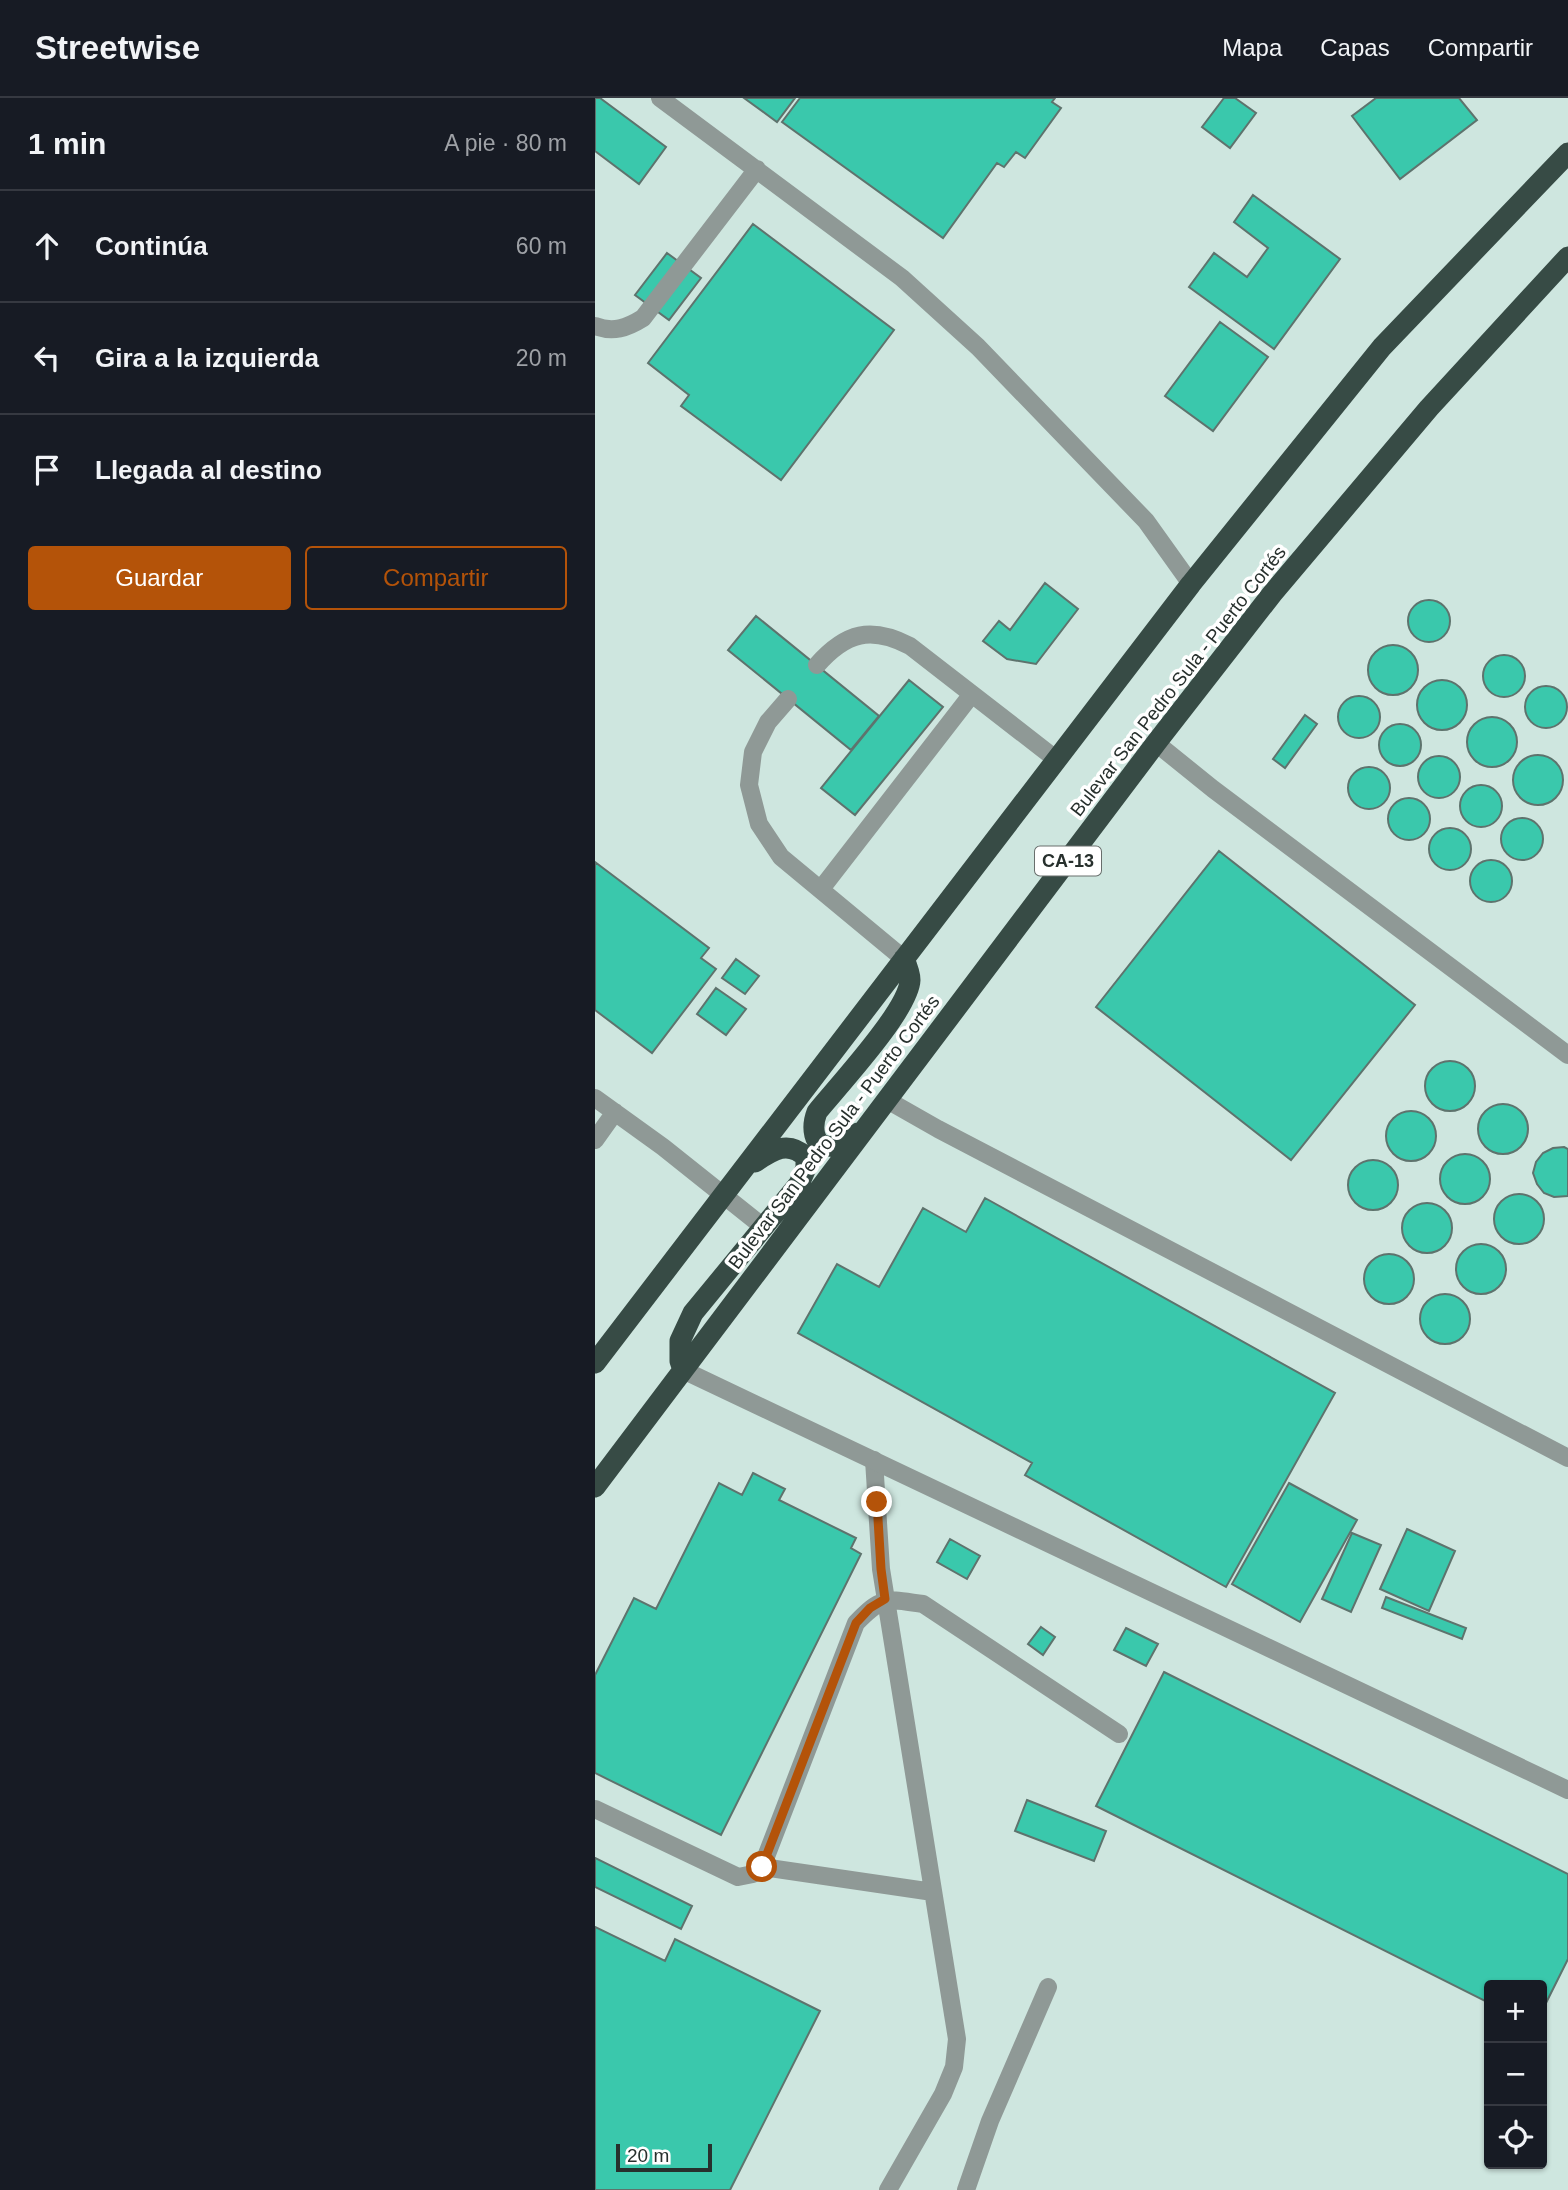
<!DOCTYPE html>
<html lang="es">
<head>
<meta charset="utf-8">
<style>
  :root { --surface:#171b24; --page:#242831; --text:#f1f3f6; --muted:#9ea1a6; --line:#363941; --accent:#b45309 }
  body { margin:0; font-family:Helvetica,sans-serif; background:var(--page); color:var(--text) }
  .controls { position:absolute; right:21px; bottom:21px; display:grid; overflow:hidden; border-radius:7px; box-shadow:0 2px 5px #0004 }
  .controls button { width:63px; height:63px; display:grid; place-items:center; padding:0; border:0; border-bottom:2px solid var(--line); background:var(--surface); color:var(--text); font:35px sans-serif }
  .scale { position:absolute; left:21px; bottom:18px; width:96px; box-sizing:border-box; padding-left:7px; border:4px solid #27302d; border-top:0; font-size:19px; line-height:24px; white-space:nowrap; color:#27302d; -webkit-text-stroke:5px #fff; paint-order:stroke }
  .stop { position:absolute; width:21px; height:21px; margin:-16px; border:5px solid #b45309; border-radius:50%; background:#fff }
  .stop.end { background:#b45309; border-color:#fff; box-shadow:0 2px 7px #0008 }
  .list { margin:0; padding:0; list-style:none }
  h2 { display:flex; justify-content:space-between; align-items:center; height:91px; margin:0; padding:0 28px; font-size:30px }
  h2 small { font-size:23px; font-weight:400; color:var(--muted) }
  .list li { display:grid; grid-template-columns:46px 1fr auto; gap:21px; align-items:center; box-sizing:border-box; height:112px; padding:0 28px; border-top:2px solid var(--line) }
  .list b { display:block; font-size:26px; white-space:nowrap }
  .list em { font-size:23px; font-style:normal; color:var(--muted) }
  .actions { display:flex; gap:14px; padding:21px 28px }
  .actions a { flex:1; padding:16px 0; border:2px solid var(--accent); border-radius:7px; text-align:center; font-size:24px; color:var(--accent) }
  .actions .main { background:var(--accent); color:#fff }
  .icon { flex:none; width:38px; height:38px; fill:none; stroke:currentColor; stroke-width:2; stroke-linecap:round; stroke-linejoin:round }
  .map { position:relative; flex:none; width:973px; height:2092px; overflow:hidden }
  header { display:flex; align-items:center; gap:42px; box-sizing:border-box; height:98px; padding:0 35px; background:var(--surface); border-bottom:2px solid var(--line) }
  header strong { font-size:33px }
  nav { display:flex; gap:38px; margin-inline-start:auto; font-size:24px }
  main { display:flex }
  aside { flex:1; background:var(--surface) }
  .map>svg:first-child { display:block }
  .building { fill:#3ac8ac; stroke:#5e736d; stroke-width:2 }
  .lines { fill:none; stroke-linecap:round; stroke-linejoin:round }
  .lane { stroke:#8f9996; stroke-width:18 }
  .street { stroke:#8f9996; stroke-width:18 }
  .highway { stroke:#374b45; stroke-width:21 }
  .route { stroke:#b45309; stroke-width:9 }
  .labels { text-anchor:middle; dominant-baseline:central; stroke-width:7; stroke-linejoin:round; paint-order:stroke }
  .shield { fill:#fff; stroke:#686e6c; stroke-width:2 }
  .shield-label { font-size:18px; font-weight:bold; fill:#27302d }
  .street-label { font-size:19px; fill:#27302d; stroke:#fff }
</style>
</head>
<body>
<header>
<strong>Streetwise</strong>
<nav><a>Mapa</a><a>Capas</a><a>Compartir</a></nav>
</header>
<main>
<aside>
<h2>1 min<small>A pie · 80 m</small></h2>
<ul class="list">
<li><svg class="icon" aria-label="ahead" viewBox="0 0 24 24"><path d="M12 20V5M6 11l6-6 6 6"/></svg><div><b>Continúa</b></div><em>60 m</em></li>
<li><svg class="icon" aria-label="left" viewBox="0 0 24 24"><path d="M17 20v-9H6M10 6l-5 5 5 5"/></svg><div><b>Gira a la izquierda</b></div><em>20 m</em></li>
<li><svg class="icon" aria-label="arrive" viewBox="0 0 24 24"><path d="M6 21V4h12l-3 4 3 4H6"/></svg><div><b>Llegada al destino</b></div></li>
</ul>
<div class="actions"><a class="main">Guardar</a><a>Compartir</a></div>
</aside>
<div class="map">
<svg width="973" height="2092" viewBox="0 0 973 2092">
  <rect width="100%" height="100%" fill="#cee6df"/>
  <!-- building -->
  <path class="building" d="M0,0H5L71,49L44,86L0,53Z
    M149,0H200L182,24Z
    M205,0H460L457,4L466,10L430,60L421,54L409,69L402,65L348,140L187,24Z
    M629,0H640L661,15L635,50L607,29Z
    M781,0H864L882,22L805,81L757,18Z
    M658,97L745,161L679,251L594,189L619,155L652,179L673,150L639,124Z
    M158,126L299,232L186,382L86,308L94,297L53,265Z
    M72,155L106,180L74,222L40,197Z
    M625,224L673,259L618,333L570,298Z
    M450,485L483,511L441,566L412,561L388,543L404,523L415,532Z
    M813 523a21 21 0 1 1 42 0a21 21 0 1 1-42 0Z
    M161,518L284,618L256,652L133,552Z
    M773 572a25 25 0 1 1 50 0a25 25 0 1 1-50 0Z
    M888 578a21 21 0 1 1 42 0a21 21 0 1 1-42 0Z
    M822 607a25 25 0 1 1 50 0a25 25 0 1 1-50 0Z
    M314,582L348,609L260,717L226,690Z
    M930 609a21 21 0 1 1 42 0a21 21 0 1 1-42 0Z
    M743 619a21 21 0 1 1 42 0a21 21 0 1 1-42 0Z
    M710,617L722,626L690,670L678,661Z
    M872 644a25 25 0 1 1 50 0a25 25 0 1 1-50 0Z
    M784 647a21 21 0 1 1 42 0a21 21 0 1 1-42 0Z
    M918 682a25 25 0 1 1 50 0a25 25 0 1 1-50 0Z
    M823 679a21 21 0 1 1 42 0a21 21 0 1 1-42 0Z
    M753 690a21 21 0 1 1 42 0a21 21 0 1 1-42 0Z
    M865 708a21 21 0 1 1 42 0a21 21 0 1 1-42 0Z
    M793 721a21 21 0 1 1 42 0a21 21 0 1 1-42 0Z
    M906 741a21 21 0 1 1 42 0a21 21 0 1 1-42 0Z
    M834 751a21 21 0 1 1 42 0a21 21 0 1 1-42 0Z
    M624,753L820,907L696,1062L501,909Z
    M875 783a21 21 0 1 1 42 0a21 21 0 1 1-42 0Z
    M0,764L114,850L106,860L121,871L57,955L0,912Z
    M141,861L164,878L150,896L127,880Z
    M121,890L151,911L131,937L102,916Z
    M830 988a25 25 0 1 1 50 0a25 25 0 1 1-50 0Z
    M883 1031a25 25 0 1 1 50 0a25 25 0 1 1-50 0Z
    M791 1038a25 25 0 1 1 50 0a25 25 0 1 1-50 0Z
    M969,1049L973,1051V1098L959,1099L949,1095L942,1086L938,1075L941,1064L948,1055L958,1050Z
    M845 1081a25 25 0 1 1 50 0a25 25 0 1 1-50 0Z
    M753 1087a25 25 0 1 1 50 0a25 25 0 1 1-50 0Z
    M899 1121a25 25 0 1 1 50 0a25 25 0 1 1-50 0Z
    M390,1100L740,1295L631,1489L430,1377L437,1365L203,1235L242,1166L284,1189L328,1110L371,1134Z
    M807 1130a25 25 0 1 1 50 0a25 25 0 1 1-50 0Z
    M861 1171a25 25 0 1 1 50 0a25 25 0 1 1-50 0Z
    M769 1181a25 25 0 1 1 50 0a25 25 0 1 1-50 0Z
    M825 1221a25 25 0 1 1 50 0a25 25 0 1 1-50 0Z
    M158,1375L190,1391L184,1402L261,1440L256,1450L266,1456L126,1737L0,1675V1577L39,1500L61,1511L124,1385L147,1397Z
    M694,1385L762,1422L705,1524L637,1486Z
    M812,1431L860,1453L834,1513L785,1491Z
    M757,1435L786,1447L756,1514L727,1501Z
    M355,1441L385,1458L372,1481L342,1464Z
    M791,1499L871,1530L867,1541L787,1510Z
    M446,1529L460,1539L448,1557L433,1546Z
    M531,1530L563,1546L551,1568L519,1552Z
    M569,1574L973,1776V1861L947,1913V1887H894V1905L501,1708Z
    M432,1702L511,1733L499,1763L420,1733Z
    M0,1760L97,1808L86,1831L0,1789Z
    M0,1829L70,1863L80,1841L225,1913L135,2092H0Z"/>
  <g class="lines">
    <!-- lane -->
    <path class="lane" d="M65,0L307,180L383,249L551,423L596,486
      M0,228C18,235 32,230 48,220L162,71
      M222,567C251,534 276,528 315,548L462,662
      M193,601L173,624L158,654L154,687L164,726L186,759L309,861
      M561,645L618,691L973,957
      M226,791L377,596
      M0,1000L68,1049L167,1128
      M292,1002L343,1031L973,1360
      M0,1042L20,1014
      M279,1362L286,1471L362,1941L359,1969L348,1996L293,2092
      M0,1711L143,1779L158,1776L167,1769L261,1525C288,1497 291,1501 328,1506L524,1636
      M167,1769L338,1794
      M371,2092L395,2023L453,1889"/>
    <!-- street -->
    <path class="street" d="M88,1272L973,1692"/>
    <!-- highway -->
    <path class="highway" d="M263,1035C256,1040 246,1048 237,1048C216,1050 217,1027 222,1014C243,988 314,912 315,882C315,875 312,868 309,861
      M0,1265L596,486L787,249L973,55
      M88,1272L85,1263V1243L98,1215L204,1086L211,1070V1059C193,1042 178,1052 160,1064
      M0,1389L561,645L677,496L834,310L973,159"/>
  </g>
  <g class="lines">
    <!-- route -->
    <path class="route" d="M167,1769L261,1525L275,1510L290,1501L286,1471L282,1404"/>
  </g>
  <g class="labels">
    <!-- shield labels -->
    <rect class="shield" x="440" y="748.5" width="66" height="29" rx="5"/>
    <g class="shield-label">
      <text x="473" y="763">CA-13</text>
    </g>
    <!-- street labels -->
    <g class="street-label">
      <text transform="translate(583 583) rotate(-52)">Bulevar San Pedro Sula - Puerto Cortés</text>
      <text transform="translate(239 1034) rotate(-53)">Bulevar San Pedro Sula - Puerto Cortés</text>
    </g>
  </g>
</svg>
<div class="controls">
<button>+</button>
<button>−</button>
<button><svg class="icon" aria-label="locate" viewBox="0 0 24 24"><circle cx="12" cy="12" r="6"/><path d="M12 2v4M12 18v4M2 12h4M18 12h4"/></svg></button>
</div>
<div class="scale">20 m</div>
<div class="stop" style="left:167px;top:1769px"></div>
<div class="stop end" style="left:282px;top:1404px"></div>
</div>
</main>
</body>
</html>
